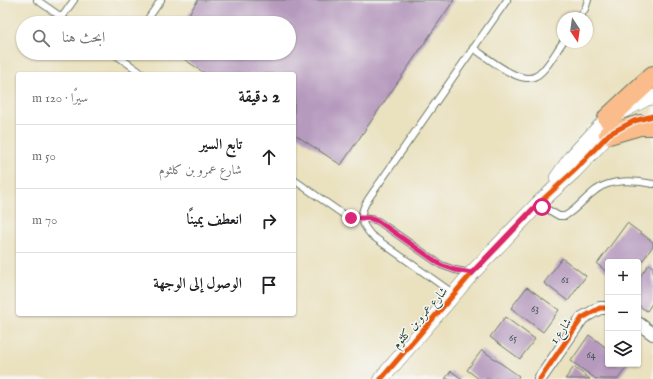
<!DOCTYPE html>
<html lang="ar">
<head>
<meta charset="utf-8">
<style>
  :root { --surface:#fff; --page:#f2f2f2; --text:#202124; --muted:#757577; --line:#e0e0e0 }
  body { margin:0; font-family:"IM FELL English",Amiri,serif; background:var(--page); color:var(--text); direction:rtl }
  .controls { position:absolute; right:12px; bottom:12px; display:grid; overflow:hidden; border-radius:4px; box-shadow:0 1px 3px #0004 }
  .controls button { width:36px; height:36px; display:grid; place-items:center; padding:0; border:0; border-bottom:1px solid var(--line); background:var(--surface); color:var(--text); font:20px sans-serif }
  .compass { position:absolute; left:557px; top:12px; width:36px; height:36px; border-radius:50%; background:var(--surface); box-shadow:0 1px 3px #0004; rotate:167deg }
  .stop { position:absolute; width:12px; height:12px; margin:-9px; border:3px solid #db2777; border-radius:50%; background:#fff }
  .stop.end { background:#db2777; border-color:#fff; box-shadow:0 1px 4px #0008 }
  .list { margin:0; padding:0; list-style:none }
  h2 { display:flex; justify-content:space-between; align-items:center; height:52px; margin:0; padding:0 16px; font-size:17px }
  h2 small { font-size:13px; font-weight:400; color:var(--muted) }
  .list li { display:grid; grid-template-columns:26px 1fr auto; gap:12px; align-items:center; box-sizing:border-box; height:64px; padding:0 16px; border-top:1px solid var(--line) }
  .list b { display:block; font-size:15px; white-space:nowrap }
  .list p { margin:0; font-size:13px; white-space:nowrap; color:var(--muted) }
  .list em { font-size:13px; font-style:normal; color:var(--muted) }
  .icon { flex:none; width:22px; height:22px; fill:none; stroke:currentColor; stroke-width:2; stroke-linecap:round; stroke-linejoin:round }
  .map { position:relative; flex:none; width:653px; height:379px; overflow:hidden; direction:ltr }
  .search { position:absolute; background:var(--surface); box-shadow:0 1px 3px #0004; left:16px; top:16px; width:280px; height:44px; display:flex; align-items:center; gap:10px; box-sizing:border-box; padding:0 14px; border-radius:22px; color:var(--muted); font-size:15px }
  .panel { position:absolute; background:var(--surface); box-shadow:0 1px 3px #0004; left:16px; top:72px; width:280px; height:244px; border-radius:4px; direction:rtl }
  .map>svg:first-child { display:block }
  .building { fill:#b69abe }
  .lines { fill:none; stroke-linecap:round; stroke-linejoin:round }
  .service-casing { stroke:#667665; stroke-width:8 }
  .minor-casing { stroke:#667665; stroke-width:14 }
  .tertiary-casing { stroke:#667665; stroke-width:16 }
  .trunk-casing { stroke:#667665; stroke-width:22 }
  .service { stroke:#fff; stroke-width:6 }
  .minor { stroke:#fff; stroke-width:12 }
  .tertiary { stroke:#fff; stroke-width:15 }
  .trunk { stroke:#f9bc8a; stroke-width:20 }
  .cycleway-casing { stroke:#f6f6f2; stroke-width:8 }
  .cycleway { stroke:#e8590c; stroke-width:5 }
  .route { stroke:#db2777; stroke-width:5 }
  .labels { text-anchor:middle; dominant-baseline:central; stroke-width:3; stroke-linejoin:round; paint-order:stroke }
  .number-label { font-size:10px; fill:#455456 }
  .street-label { font-size:12px; fill:#1f3d34; stroke:#f6f6f2 }
</style>
</head>
<body>
<div class="map">
<svg width="653" height="379" viewBox="0 0 653 379">
  <rect width="100%" height="100%" fill="#f6f6f2"/>
  <filter id="ink" filterUnits="userSpaceOnUse"><feTurbulence type="fractalNoise" baseFrequency=".025" numOctaves="2"/><feDisplacementMap in="SourceGraphic" scale="8" xChannelSelector="R" yChannelSelector="G"/><feConvolveMatrix kernelMatrix="1 2 1 2 8 2 1 2 1" color-interpolation-filters="sRGB"/></filter>
  <filter id="wash" filterUnits="userSpaceOnUse"><feTurbulence type="fractalNoise" baseFrequency=".012" numOctaves="4" result="noise"/><feDisplacementMap in="SourceGraphic" scale="16" xChannelSelector="R" yChannelSelector="G"/><feGaussianBlur stdDeviation="0.9" result="paint"/><feColorMatrix in="noise" values="0 0 0 0 0 0 0 0 0 0 0 0 0 0 0 0 0 1.4 0 .05"/><feComposite in="paint" operator="in"/></filter>
  <g filter="url(#wash)">
    <rect width="100%" height="100%" fill="#eae1bf"/>
    <g id="blocks">
      <!-- building -->
      <path class="building" d="M198,0H454L341,165L294,134V74H206L175,53H289V23H183Z
        M627,223L653,242V246L638,267V262H608V273L597,264Z
        M562,258L586,276L568,301L544,283Z
        M649,264L653,267V302L647,311L638,305V279Z
        M527,287L559,310L543,332L511,308Z
        M505,317L535,339L520,359L490,337Z
        M589,335L608,349V364H629L618,379H596L571,361Z
        M482,350L519,376L517,379H479L467,370Z
        M574,367L590,379H565Z
        M451,371L462,379H445Z"/>
    </g>
  </g>
  <g filter="url(#ink)">
    <use href="#blocks" fill-opacity="0" stroke="#667665" stroke-width="1"/>
    <g class="lines">
      <defs>
        <path id="service" d="M37,0L70,23
          M62,17L74,0
          M579,18L585,9L588,0
          M145,23L161,0
          M473,48C487,57 520,86 536,76C547,70 556,51 563,42
          M113,53L143,74
          M294,180L347,217C357,220 367,217 378,221L441,265L455,270L471,273
          M538,204L559,216H565C576,210 585,198 596,190C610,179 636,180 653,184
          M454,294L371,235C359,221 359,213 369,198L507,0"/>
        <path id="minor" d="M638,323L653,334
          M540,379L582,318L600,308H608"/>
        <path id="tertiary" d="M557,178L571,158L608,118L647,98L653,97
          M381,379L472,273L538,204L574,171L609,134L619,129"/>
        <path id="trunk" d="M608,118L653,76
          M609,134L640,125H653"/>
      </defs>
      <!-- service casing -->
      <use href="#service" class="service-casing"/>
      <!-- minor casing -->
      <use href="#minor" class="minor-casing"/>
      <!-- tertiary casing -->
      <use href="#tertiary" class="tertiary-casing"/>
      <!-- trunk casing -->
      <use href="#trunk" class="trunk-casing"/>
      <!-- service -->
      <use href="#service" class="service"/>
      <!-- minor -->
      <use href="#minor" class="minor"/>
      <!-- tertiary -->
      <use href="#tertiary" class="tertiary"/>
      <!-- trunk -->
      <use href="#trunk" class="trunk"/>
      <defs>
        <path id="cycleway" d="M381,379L472,273L538,204L574,171L609,134L634,121L653,116
          M540,379L582,318L600,308H608"/>
      </defs>
      <!-- cycleway casing -->
      <use href="#cycleway" class="cycleway-casing"/>
      <!-- cycleway -->
      <use href="#cycleway" class="cycleway"/>
    </g>
  </g>
  <g class="lines" filter="url(#ink)">
    <!-- route -->
    <path class="route" d="M351,218H368L378,221L441,265L455,270L472,273L538,204L542,207"/>
  </g>
  <g class="labels">
    <!-- number labels -->
    <g class="number-label">
      <text x="565" y="280">61</text>
      <text x="535" y="309">63</text>
      <text x="513" y="338">65</text>
      <text x="591" y="355">64</text>
    </g>
    <!-- street labels -->
    <g class="street-label">
      <text transform="translate(420 318) rotate(-49)">شارع عمرو بن كلثوم</text>
      <text transform="translate(561 331) rotate(-55)">شارع 1</text>
    </g>
  </g>
</svg>
<div class="controls">
<button>+</button>
<button>−</button>
<button><svg class="icon" aria-label="layers" viewBox="0 0 24 24"><path d="M12 4l9 5-9 5-9-5zM3 14l9 5 9-5"/></svg></button>
</div>
<svg class="compass" viewBox="-18 -18 36 36"><path d="M0-13l5 13h-10z" fill="#e53935"/><path d="M0 13l5-13h-10z" fill="#757577"/></svg>
<div class="stop" style="left:542px;top:207px"></div>
<div class="stop end" style="left:351px;top:218px"></div>
<div class="search"><svg class="icon" aria-label="search" viewBox="0 0 24 24"><circle cx="10" cy="10" r="6"/><path d="M15 15l6 6"/></svg>ابحث هنا</div>
<section class="panel">
<h2>2 دقيقة<small>سيرًا · 120 m</small></h2>
<ul class="list">
<li><svg class="icon" aria-label="ahead" viewBox="0 0 24 24"><path d="M12 20V5M6 11l6-6 6 6"/></svg><div><b>تابع السير</b><p>شارع عمرو بن كلثوم</p></div><em>50 m</em></li>
<li><svg class="icon" aria-label="right" viewBox="0 0 24 24"><path d="M7 20v-9h11M14 6l5 5-5 5"/></svg><div><b>انعطف يمينًا</b></div><em>70 m</em></li>
<li><svg class="icon" aria-label="arrive" viewBox="0 0 24 24"><path d="M6 21V4h12l-3 4 3 4H6"/></svg><div><b>الوصول إلى الوجهة</b></div></li>
</ul>
</section>
</div>
</body>
</html>
